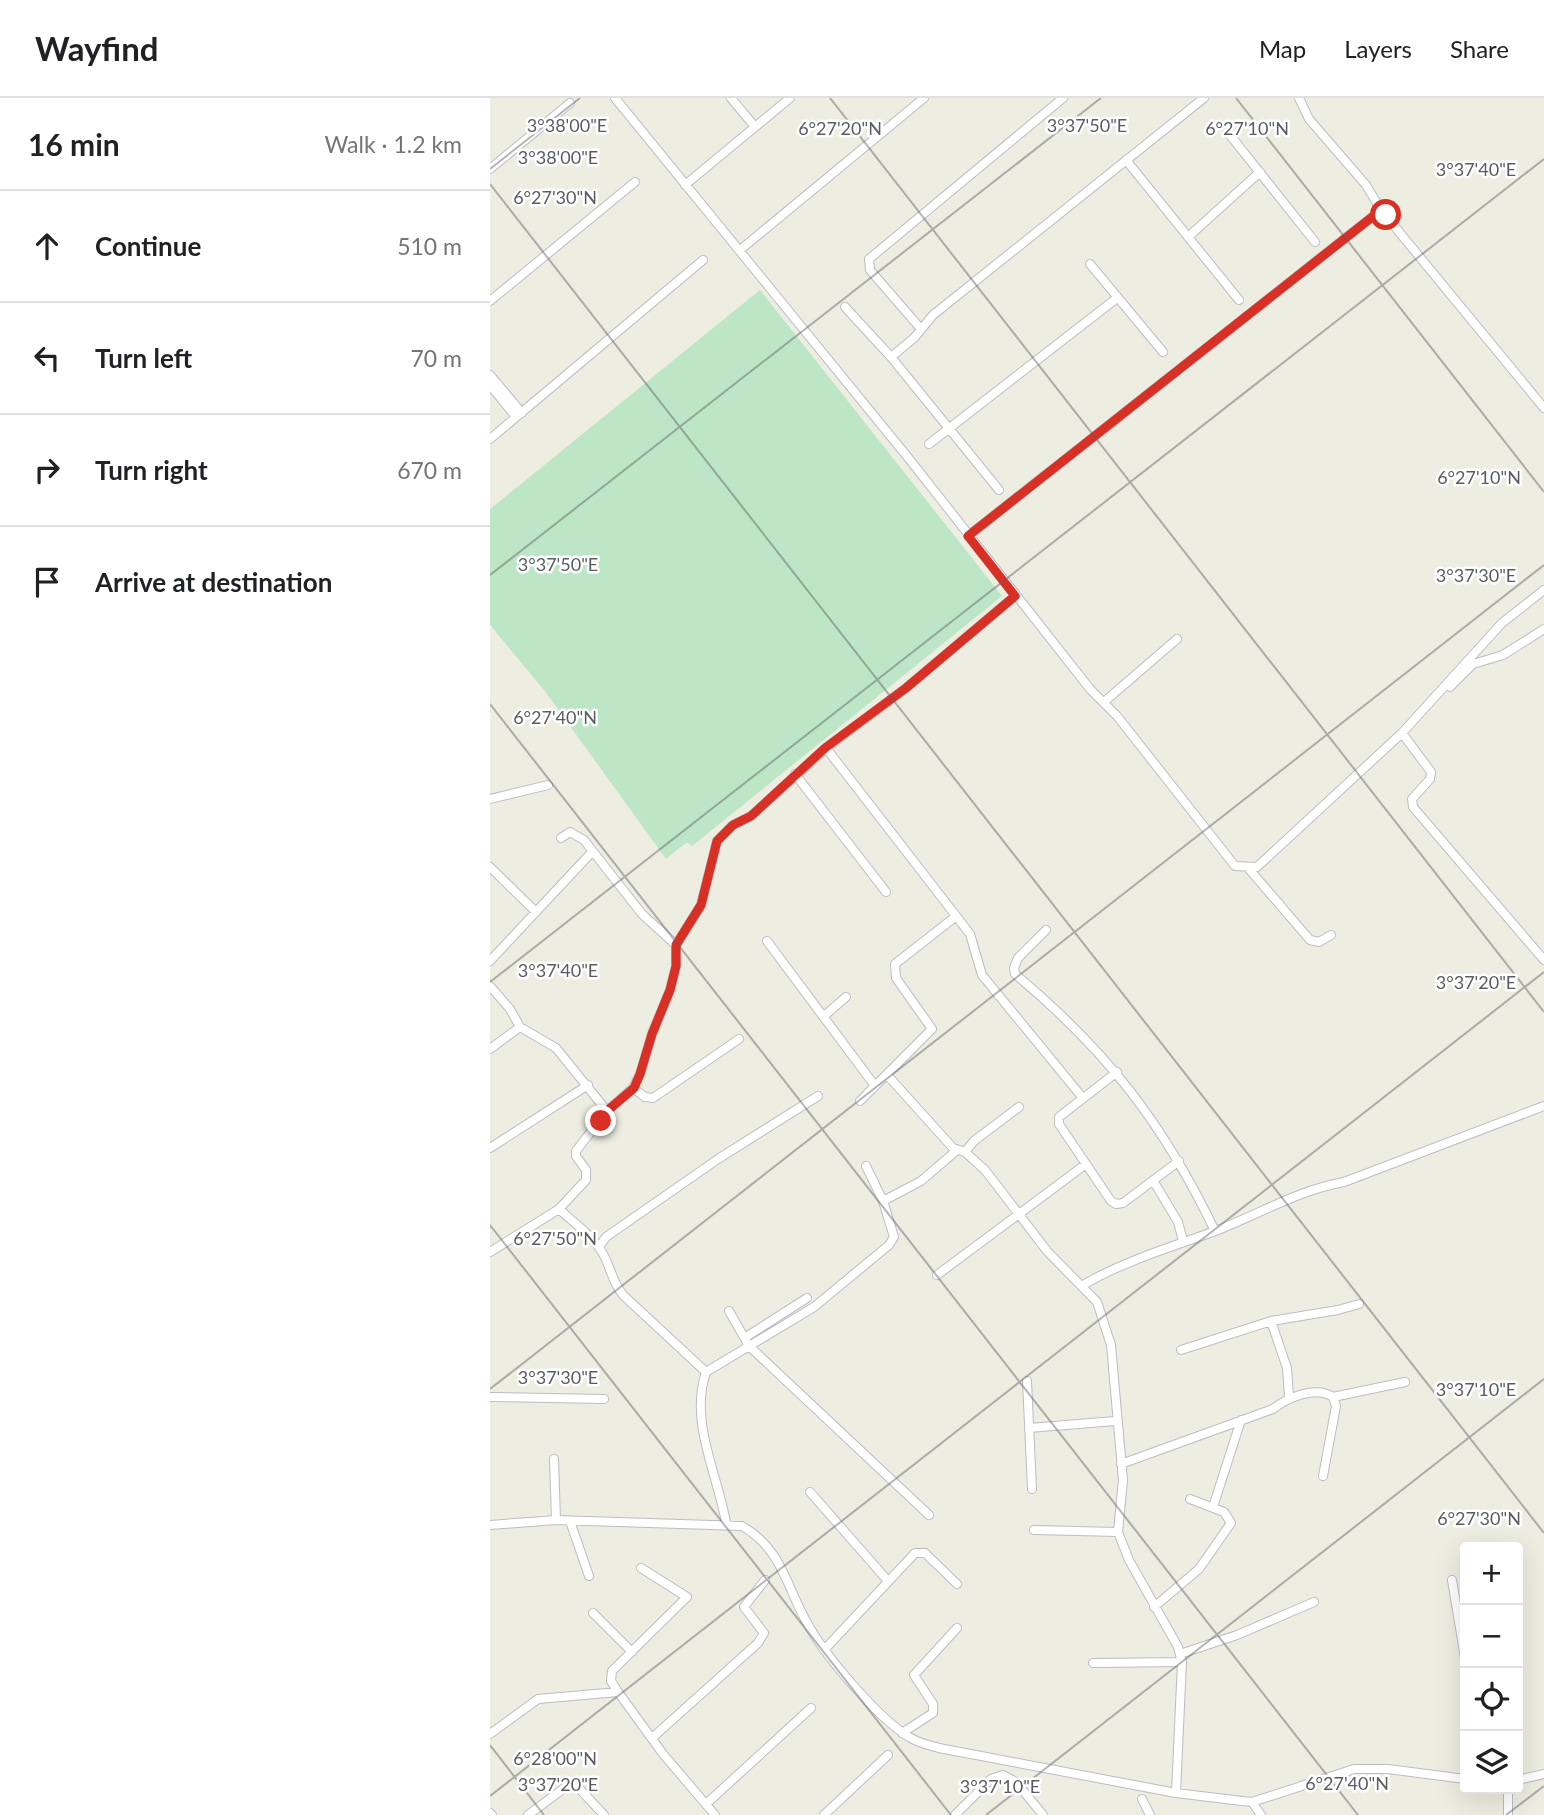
<!DOCTYPE html>
<html lang="en">
<head>
<meta charset="utf-8">
<style>
  :root { --surface:#fff; --page:#f2f2f2; --text:#202124; --muted:#757577; --line:#e0e0e0 }
  body { margin:0; font-family:Lato,sans-serif; background:var(--page); color:var(--text) }
  .controls { position:absolute; right:21px; bottom:21px; display:grid; overflow:hidden; border-radius:7px; box-shadow:0 7px 28px #0002 }
  .controls button { width:63px; height:63px; display:grid; place-items:center; padding:0; border:0; border-bottom:2px solid var(--line); background:var(--surface); color:var(--text); font:35px sans-serif }
  .stop { position:absolute; width:21px; height:21px; margin:-16px; border:5px solid #d93025; border-radius:50%; background:#fff }
  .stop.end { background:#d93025; border-color:#fff; box-shadow:0 2px 7px #0008 }
  .list { margin:0; padding:0; list-style:none }
  h2 { display:flex; justify-content:space-between; align-items:center; height:91px; margin:0; padding:0 28px; font-size:30px }
  h2 small { font-size:23px; font-weight:400; color:var(--muted) }
  .list li { display:grid; grid-template-columns:46px 1fr auto; gap:21px; align-items:center; box-sizing:border-box; height:112px; padding:0 28px; border-top:2px solid var(--line) }
  .list b { display:block; font-size:26px; white-space:nowrap }
  .list em { font-size:23px; font-style:normal; color:var(--muted) }
  .icon { flex:none; width:38px; height:38px; fill:none; stroke:currentColor; stroke-width:2; stroke-linecap:round; stroke-linejoin:round }
  .map { position:relative; flex:none; width:1054px; height:1717px; overflow:hidden }
  header { display:flex; align-items:center; gap:42px; box-sizing:border-box; height:98px; padding:0 35px; background:var(--surface); border-bottom:2px solid var(--line) }
  header strong { font-size:33px }
  nav { display:flex; gap:38px; margin-inline-start:auto; font-size:24px }
  main { display:flex }
  aside { flex:1; background:var(--surface) }
  .map>svg:first-child { display:block }
  .green { fill:#bde6c6 }
  .lines { fill:none; stroke-linecap:round; stroke-linejoin:round }
  .minor-casing { stroke:#bcbdc3; stroke-width:10 }
  .minor { stroke:#fff; stroke-width:8 }
  .route { stroke:#d93025; stroke-width:9 }
  .ticks { fill:none; stroke:#5a5c63; stroke-width:2; stroke-opacity:0.45 }
  .ticks-label { font-size:18px; text-anchor:middle; fill:#5a5c63; stroke:#fff; stroke-width:5; stroke-linejoin:round; paint-order:stroke }
</style>
</head>
<body>
<header>
<strong>Wayfind</strong>
<nav><a>Map</a><a>Layers</a><a>Share</a></nav>
</header>
<main>
<aside>
<h2>16 min<small>Walk · 1.2 km</small></h2>
<ul class="list">
<li><svg class="icon" aria-label="ahead" viewBox="0 0 24 24"><path d="M12 20V5M6 11l6-6 6 6"/></svg><div><b>Continue</b></div><em>510 m</em></li>
<li><svg class="icon" aria-label="left" viewBox="0 0 24 24"><path d="M17 20v-9H6M10 6l-5 5 5 5"/></svg><div><b>Turn left</b></div><em>70 m</em></li>
<li><svg class="icon" aria-label="right" viewBox="0 0 24 24"><path d="M7 20v-9h11M14 6l5 5-5 5"/></svg><div><b>Turn right</b></div><em>670 m</em></li>
<li><svg class="icon" aria-label="arrive" viewBox="0 0 24 24"><path d="M6 21V4h12l-3 4 3 4H6"/></svg><div><b>Arrive at destination</b></div></li>
</ul>
</aside>
<div class="map">
<svg width="1054" height="1717" viewBox="0 0 1054 1717">
  <rect width="100%" height="100%" fill="#edede1"/>
  <!-- green -->
  <path class="green" d="M270,192L512,498L202,748L197,744L176,761L54,592L0,527V411Z"/>
  <g class="lines">
    <defs>
      <path id="minor" d="M125,0L420,362L600,591L627,618L745,768L767,769L912,635L1012,525L1054,492
        M241,0L265,29
        M809,0L819,21L876,87L891,112
        M740,37L825,144
        M636,62L749,202
        M0,71L80,5
        M195,87L300,0
        M698,139L770,74
        M250,152L434,0
        M600,166L673,254
        M0,203L145,84
        M355,209L401,259L424,240L443,217L714,0
        M431,231L380,172L379,161L573,0
        M401,259L509,392
        M0,277L32,315
        M0,287L26,319
        M0,341L213,162
        M439,346L627,200
        M478,438L891,112L1054,310
        M960,589L983,566L1013,557L1054,531
        M614,604L687,541
        M912,635L941,674L940,681L922,701L923,709L1054,862
        M336,650L480,836L492,877L592,999
        M305,676L396,794
        M0,701L58,687
        M71,740L80,734L94,742L152,816L186,847
        M0,769L46,814
        M759,771L820,842L829,844L841,837
        M556,832L528,860L524,870L525,876C617,953 673,1025 725,1133
        M277,843L385,988
        M0,863L102,754
        M0,888L20,911L30,929L0,951
        M334,918L356,899
        M30,929L66,950L117,1013
        M627,974L569,1019V1026L621,1103L626,1106L633,1105L689,1063
        M398,978L463,1050L475,1054L495,1072L557,1153L607,1204L621,1247L633,1382L628,1434L639,1462L688,1549L692,1564L686,1695
        M143,990L155,999L163,1000L249,941
        M370,1003L442,931L406,880L405,866L465,819
        M0,1050L98,987
        M475,1054L484,1043L529,1009
        M376,1068L393,1103
        M664,1084L688,1124L693,1143
        M69,1111C84,1125 101,1136 112,1154C121,1169 122,1185 134,1198L216,1274
        M109,1149L116,1139L228,1061L328,998
        M0,1154L69,1111L96,1082V1072L86,1058V1053L117,1013L143,990L150,976L162,936L180,892L186,868V847L211,807L227,743L243,727L261,718L336,650L416,590L525,498
        M447,1177L596,1066
        M593,1187C636,1162 682,1149 728,1132C771,1115 809,1092 854,1084L1054,1008
        M239,1213L259,1248L439,1417
        M781,1223L797,1270L799,1299
        M256,1239L317,1200
        M691,1252L781,1223L848,1212L869,1206
        M537,1283L542,1391
        M0,1299L114,1301
        M843,1299L915,1284
        M539,1330L625,1323
        M64,1361L66,1422
        M631,1366L783,1311C797,1300 826,1287 843,1299L846,1308L833,1378
        M320,1394L398,1483
        M723,1409L751,1322
        M80,1423L99,1478
        M236,1425C228,1377 199,1324 216,1274L324,1209L399,1147L404,1139L393,1103L431,1083L466,1053
        M0,1427L66,1422L252,1428C291,1450 296,1487 316,1523C334,1557 387,1619 419,1639C428,1645 439,1647 449,1650L686,1695L752,1703L762,1704L864,1671H898L975,1681
        M544,1432L628,1434
        M962,1482L975,1560
        M664,1509L709,1471L741,1425L734,1414L700,1401
        M103,1515L142,1554
        M335,1551L425,1455H435L467,1486
        M690,1556L747,1537L824,1504
        M603,1565L692,1564
        M128,1594L121,1583L122,1573L197,1499L151,1470
        M412,1635L443,1615V1606L424,1577L467,1530
        M0,1636L48,1601L128,1594L173,1656L225,1717
        M162,1640L268,1545L274,1535L254,1509L275,1482
        M1028,1682L1054,1676
        M1018,1691V1717
        M652,1701L660,1717
        M762,1704L771,1717
        M216,1706L321,1610
        M0,1715L2,1717
        M38,1717L77,1688L85,1686L114,1717
        M334,1717L398,1657
        M465,1717L501,1681L513,1677L526,1684L553,1717"/>
    </defs>
    <!-- minor casing -->
    <use href="#minor" class="minor-casing"/>
    <!-- minor -->
    <use href="#minor" class="minor"/>
  </g>
  <g class="lines">
    <!-- route -->
    <path class="route" d="M111,1023L117,1013L144,990L150,976L162,936L180,892L186,868V847L211,807L227,743L243,727L261,718L335,650L416,590L525,498L478,438L891,112L896,117"/>
  </g>
  <!-- ticks -->
  <path class="ticks" d="M340,0L1054,914M746,0L1054,394M0,71L90,0M0,86L1054,1435M0,477L611,0M0,606L868,1717M0,884L1054,61M0,1127L461,1717M0,1291L1054,467M0,1647L54,1717M0,1698L1054,874M496,1717L1054,1281M1016,1717L1054,1688"/>
  <g class="ticks-label">
    <text x="597" y="34">3°37'50"E</text>
    <text x="77" y="34">3°38'00"E</text>
    <text x="350" y="37">6°27'20"N</text>
    <text x="757" y="37">6°27'10"N</text>
    <text x="68" y="66">3°38'00"E</text>
    <text x="986" y="78">3°37'40"E</text>
    <text x="65" y="106">6°27'30"N</text>
    <text x="989" y="386">6°27'10"N</text>
    <text x="68" y="473">3°37'50"E</text>
    <text x="986" y="484">3°37'30"E</text>
    <text x="65" y="626">6°27'40"N</text>
    <text x="68" y="879">3°37'40"E</text>
    <text x="986" y="891">3°37'20"E</text>
    <text x="65" y="1147">6°27'50"N</text>
    <text x="68" y="1286">3°37'30"E</text>
    <text x="986" y="1298">3°37'10"E</text>
    <text x="989" y="1427">6°27'30"N</text>
    <text x="65" y="1667">6°28'00"N</text>
    <text x="857" y="1692">6°27'40"N</text>
    <text x="68" y="1693">3°37'20"E</text>
    <text x="510" y="1695">3°37'10"E</text>
  </g>
</svg>
<div class="controls">
<button>+</button>
<button>−</button>
<button><svg class="icon" aria-label="locate" viewBox="0 0 24 24"><circle cx="12" cy="12" r="6"/><path d="M12 2v4M12 18v4M2 12h4M18 12h4"/></svg></button>
<button><svg class="icon" aria-label="layers" viewBox="0 0 24 24"><path d="M12 4l9 5-9 5-9-5zM3 14l9 5 9-5"/></svg></button>
</div>
<div class="stop" style="left:896px;top:117px"></div>
<div class="stop end" style="left:111px;top:1023px"></div>
</div>
</main>
</body>
</html>
